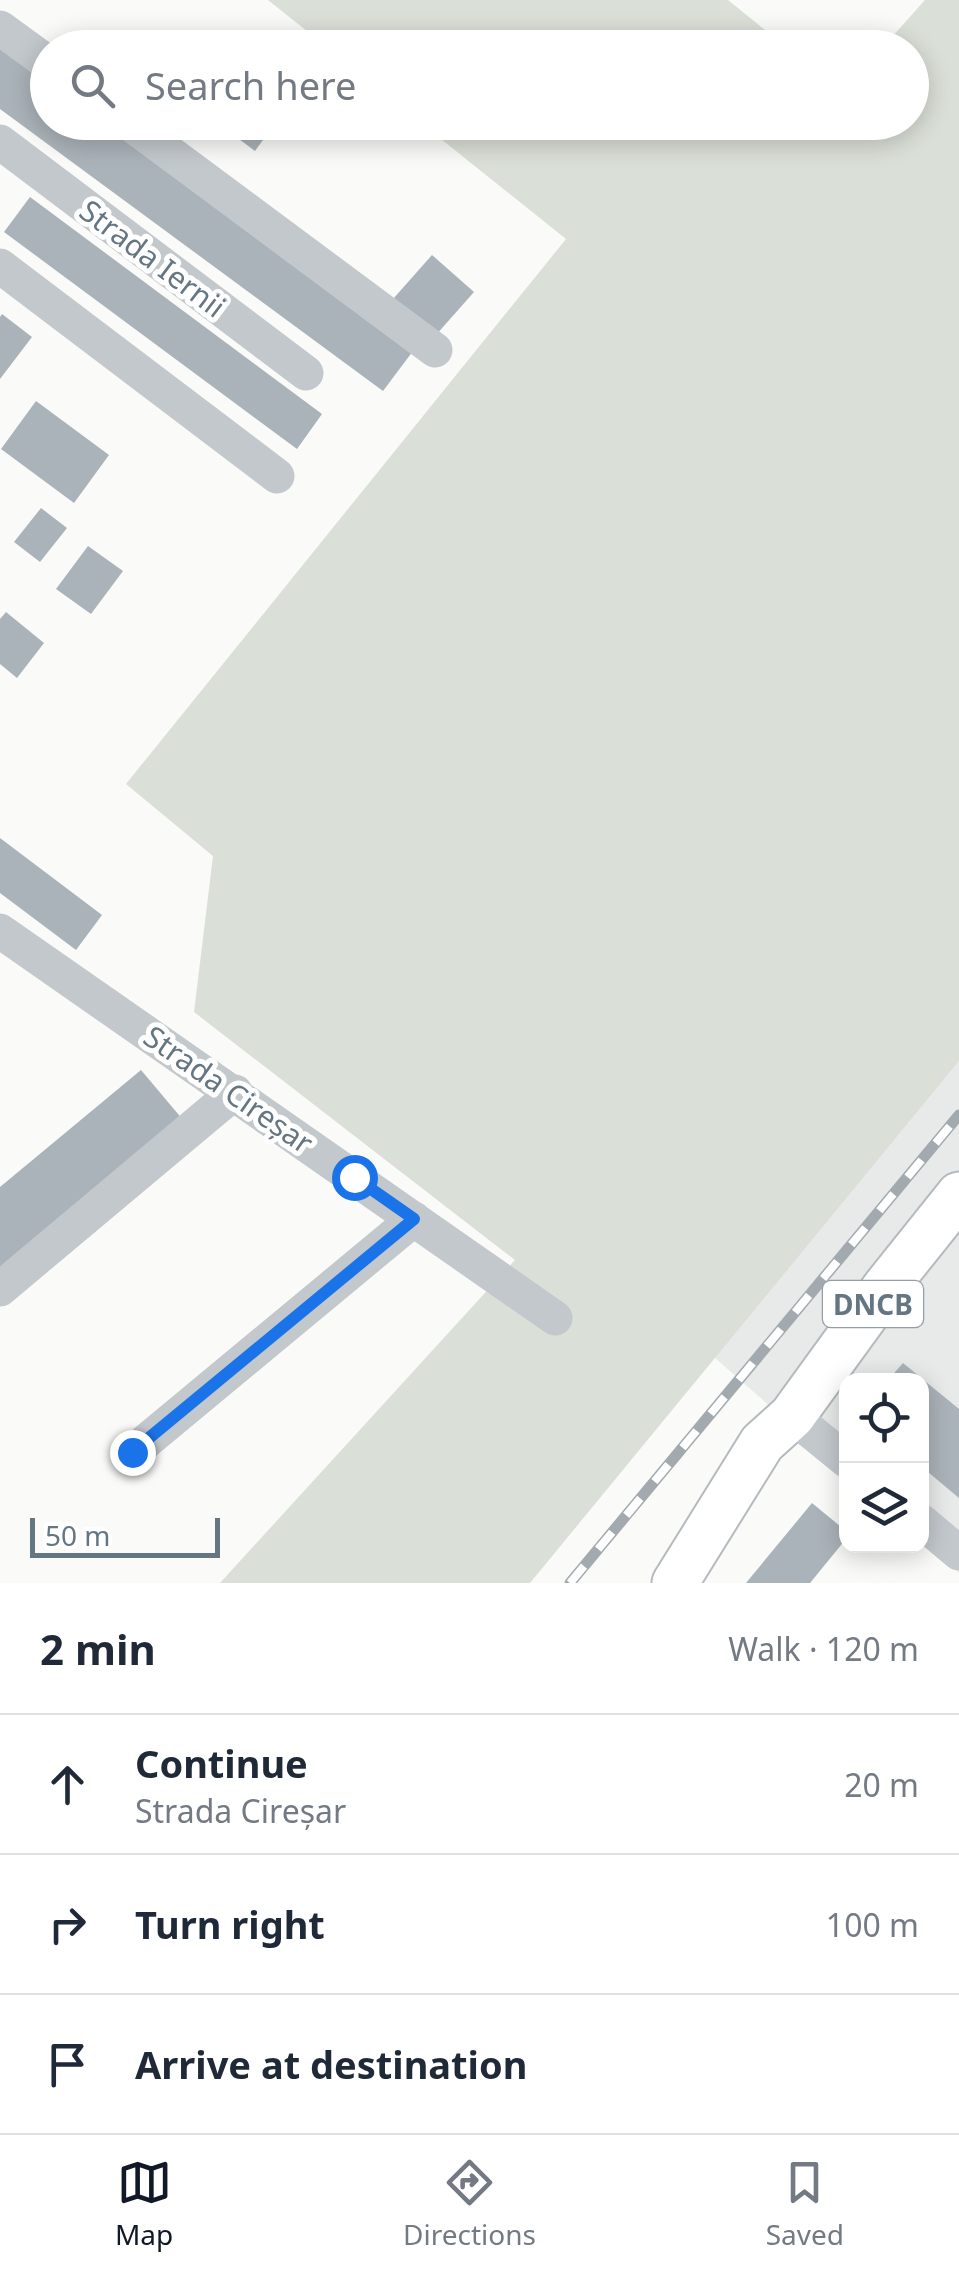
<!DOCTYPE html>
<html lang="en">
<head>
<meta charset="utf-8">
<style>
  :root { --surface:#fff; --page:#f6f6f7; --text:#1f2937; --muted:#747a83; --line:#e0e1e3; --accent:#111827 }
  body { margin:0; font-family:"Noto Sans",sans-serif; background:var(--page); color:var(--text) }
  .controls { position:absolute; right:30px; bottom:30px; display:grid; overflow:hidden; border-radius:20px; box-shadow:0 5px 25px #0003 }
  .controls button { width:90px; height:90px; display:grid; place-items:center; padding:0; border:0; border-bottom:2px solid var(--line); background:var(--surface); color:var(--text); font:50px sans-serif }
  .scale { position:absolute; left:30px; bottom:25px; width:190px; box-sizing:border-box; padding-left:10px; border:5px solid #657683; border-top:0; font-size:28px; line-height:35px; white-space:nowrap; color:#657683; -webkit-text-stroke:8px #fff; paint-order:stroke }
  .stop { position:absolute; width:30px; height:30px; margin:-22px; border:8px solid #1a73e8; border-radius:50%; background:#fff }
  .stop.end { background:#1a73e8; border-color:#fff; box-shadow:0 2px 10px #0008 }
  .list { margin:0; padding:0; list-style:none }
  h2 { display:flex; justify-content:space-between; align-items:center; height:130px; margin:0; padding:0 40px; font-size:42px }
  h2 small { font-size:32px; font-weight:400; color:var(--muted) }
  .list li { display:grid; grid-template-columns:65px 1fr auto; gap:30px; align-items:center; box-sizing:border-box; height:140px; padding:0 40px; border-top:2px solid var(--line) }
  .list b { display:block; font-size:38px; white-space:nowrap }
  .list p { margin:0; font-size:32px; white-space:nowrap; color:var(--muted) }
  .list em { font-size:32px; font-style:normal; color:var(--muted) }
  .icon { flex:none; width:55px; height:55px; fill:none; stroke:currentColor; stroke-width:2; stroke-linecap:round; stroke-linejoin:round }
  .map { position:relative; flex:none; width:959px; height:1583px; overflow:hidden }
  .search { position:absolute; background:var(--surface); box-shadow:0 5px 25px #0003; left:30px; right:30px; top:30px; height:110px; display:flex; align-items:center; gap:25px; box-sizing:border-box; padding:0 35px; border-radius:55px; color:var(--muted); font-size:38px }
  .sheet { height:550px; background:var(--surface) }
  nav { display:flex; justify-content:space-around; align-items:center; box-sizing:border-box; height:140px; border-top:2px solid var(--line); background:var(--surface); font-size:28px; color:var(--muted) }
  nav a { display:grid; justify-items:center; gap:5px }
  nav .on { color:var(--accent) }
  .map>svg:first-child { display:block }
  .built { fill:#e8e9e9 }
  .green { fill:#dadfd7 }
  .building { fill:#aab3b9 }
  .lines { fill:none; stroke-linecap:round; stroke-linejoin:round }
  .major-casing { stroke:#b5babe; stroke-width:49 }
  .minor { stroke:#c3c8cc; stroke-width:35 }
  .major { stroke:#fff; stroke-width:45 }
  .rail-casing { stroke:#a2aab0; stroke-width:11 }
  .rail { stroke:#fff; stroke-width:8; stroke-dasharray:22; stroke-linecap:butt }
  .route { stroke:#1a73e8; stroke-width:12 }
  .labels { text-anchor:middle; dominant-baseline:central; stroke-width:10; stroke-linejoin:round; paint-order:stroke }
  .shield { fill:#fff; stroke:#939fa8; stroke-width:2.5 }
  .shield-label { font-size:28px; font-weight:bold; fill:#657683 }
  .street-label { font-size:30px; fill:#657683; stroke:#fff }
</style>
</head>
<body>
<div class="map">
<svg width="959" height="1583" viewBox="0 0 959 1583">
  <rect width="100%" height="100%" fill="#fafaf8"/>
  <!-- built -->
  <path class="built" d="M959,1061V1573L922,1540V1380H846V1473L714,1357Z"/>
  <!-- green -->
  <path class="green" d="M268,0H728L786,47H327Z
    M925,0H959V1061L530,1583H220L515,1260L194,1012L213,856L126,784L566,239L421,123L912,122V48L883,47Z"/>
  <!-- building -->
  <path class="building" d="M0,46L48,81V122H103L413,351L383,391L0,109Z
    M216,122H276L255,151Z
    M30,197L322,414L297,449L4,232Z
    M432,255L474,292L435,336L393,299Z
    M2,314L32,337L0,379V317Z
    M36,401L109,455L74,503L1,449Z
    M41,508L67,528L40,562L14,542Z
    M88,546L123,571L91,614L56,589Z
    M6,612L44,643L17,678L0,664V619Z
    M0,838L102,915L76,950L0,893Z
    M141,1070L189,1127L0,1283V1187Z
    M903,1363L959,1409V1498L922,1467V1380H888Z
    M812,1503L846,1531V1539L810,1583H746Z"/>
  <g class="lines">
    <defs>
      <path id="major" d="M675,1583L762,1443L792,1416L887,1285L959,1195"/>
    </defs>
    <!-- major casing -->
    <use href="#major" class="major-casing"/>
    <!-- minor -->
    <path class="minor" d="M0,28L48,63
      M128,122L435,350
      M0,142L306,373
      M0,266L277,476
      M0,931L555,1318
      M0,1289L235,1092
      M792,1416L846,1460
      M132,1453L414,1219
      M922,1522L959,1553"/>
    <!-- major -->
    <use href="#major" class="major"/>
    <defs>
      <path id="rail" d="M570,1583L959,1115"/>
    </defs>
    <!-- rail casing -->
    <use href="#rail" class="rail-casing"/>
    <!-- rail -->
    <use href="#rail" class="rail"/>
  </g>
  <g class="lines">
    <!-- route -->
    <path class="route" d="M132,1452L414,1219L354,1177"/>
  </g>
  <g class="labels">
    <!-- shield labels -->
    <rect class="shield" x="823" y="1281" width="100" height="46" rx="8"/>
    <g class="shield-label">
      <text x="873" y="1304">DNCB</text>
    </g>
    <!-- street labels -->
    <g class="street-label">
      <text transform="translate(153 258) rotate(37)">Strada Iernii</text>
      <text transform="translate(229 1089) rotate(35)">Strada Cireșar</text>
    </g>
  </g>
</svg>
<div class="controls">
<button><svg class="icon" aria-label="locate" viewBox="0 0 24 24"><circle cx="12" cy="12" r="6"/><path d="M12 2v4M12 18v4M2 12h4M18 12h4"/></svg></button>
<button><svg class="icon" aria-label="layers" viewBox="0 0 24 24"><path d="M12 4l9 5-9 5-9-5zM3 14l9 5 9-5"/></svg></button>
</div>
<div class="scale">50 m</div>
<div class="stop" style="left:354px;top:1177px"></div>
<div class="stop end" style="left:132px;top:1452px"></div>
<div class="search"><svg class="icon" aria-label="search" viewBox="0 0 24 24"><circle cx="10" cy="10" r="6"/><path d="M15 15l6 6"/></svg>Search here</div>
</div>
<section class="sheet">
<h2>2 min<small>Walk · 120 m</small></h2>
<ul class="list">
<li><svg class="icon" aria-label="ahead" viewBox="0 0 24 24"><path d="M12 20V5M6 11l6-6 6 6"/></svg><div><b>Continue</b><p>Strada Cireșar</p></div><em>20 m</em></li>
<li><svg class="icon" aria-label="right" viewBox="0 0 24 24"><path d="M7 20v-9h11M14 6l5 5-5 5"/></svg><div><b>Turn right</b></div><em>100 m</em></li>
<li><svg class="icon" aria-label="arrive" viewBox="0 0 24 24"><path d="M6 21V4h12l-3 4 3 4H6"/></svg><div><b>Arrive at destination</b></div></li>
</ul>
</section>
<nav>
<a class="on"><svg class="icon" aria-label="map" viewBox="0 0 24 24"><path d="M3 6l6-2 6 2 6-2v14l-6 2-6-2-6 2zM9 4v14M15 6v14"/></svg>Map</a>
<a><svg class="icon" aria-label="directions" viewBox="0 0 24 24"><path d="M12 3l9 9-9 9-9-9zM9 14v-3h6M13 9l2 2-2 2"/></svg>Directions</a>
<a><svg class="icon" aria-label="saved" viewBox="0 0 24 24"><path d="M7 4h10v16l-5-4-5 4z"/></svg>Saved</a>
</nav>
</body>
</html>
